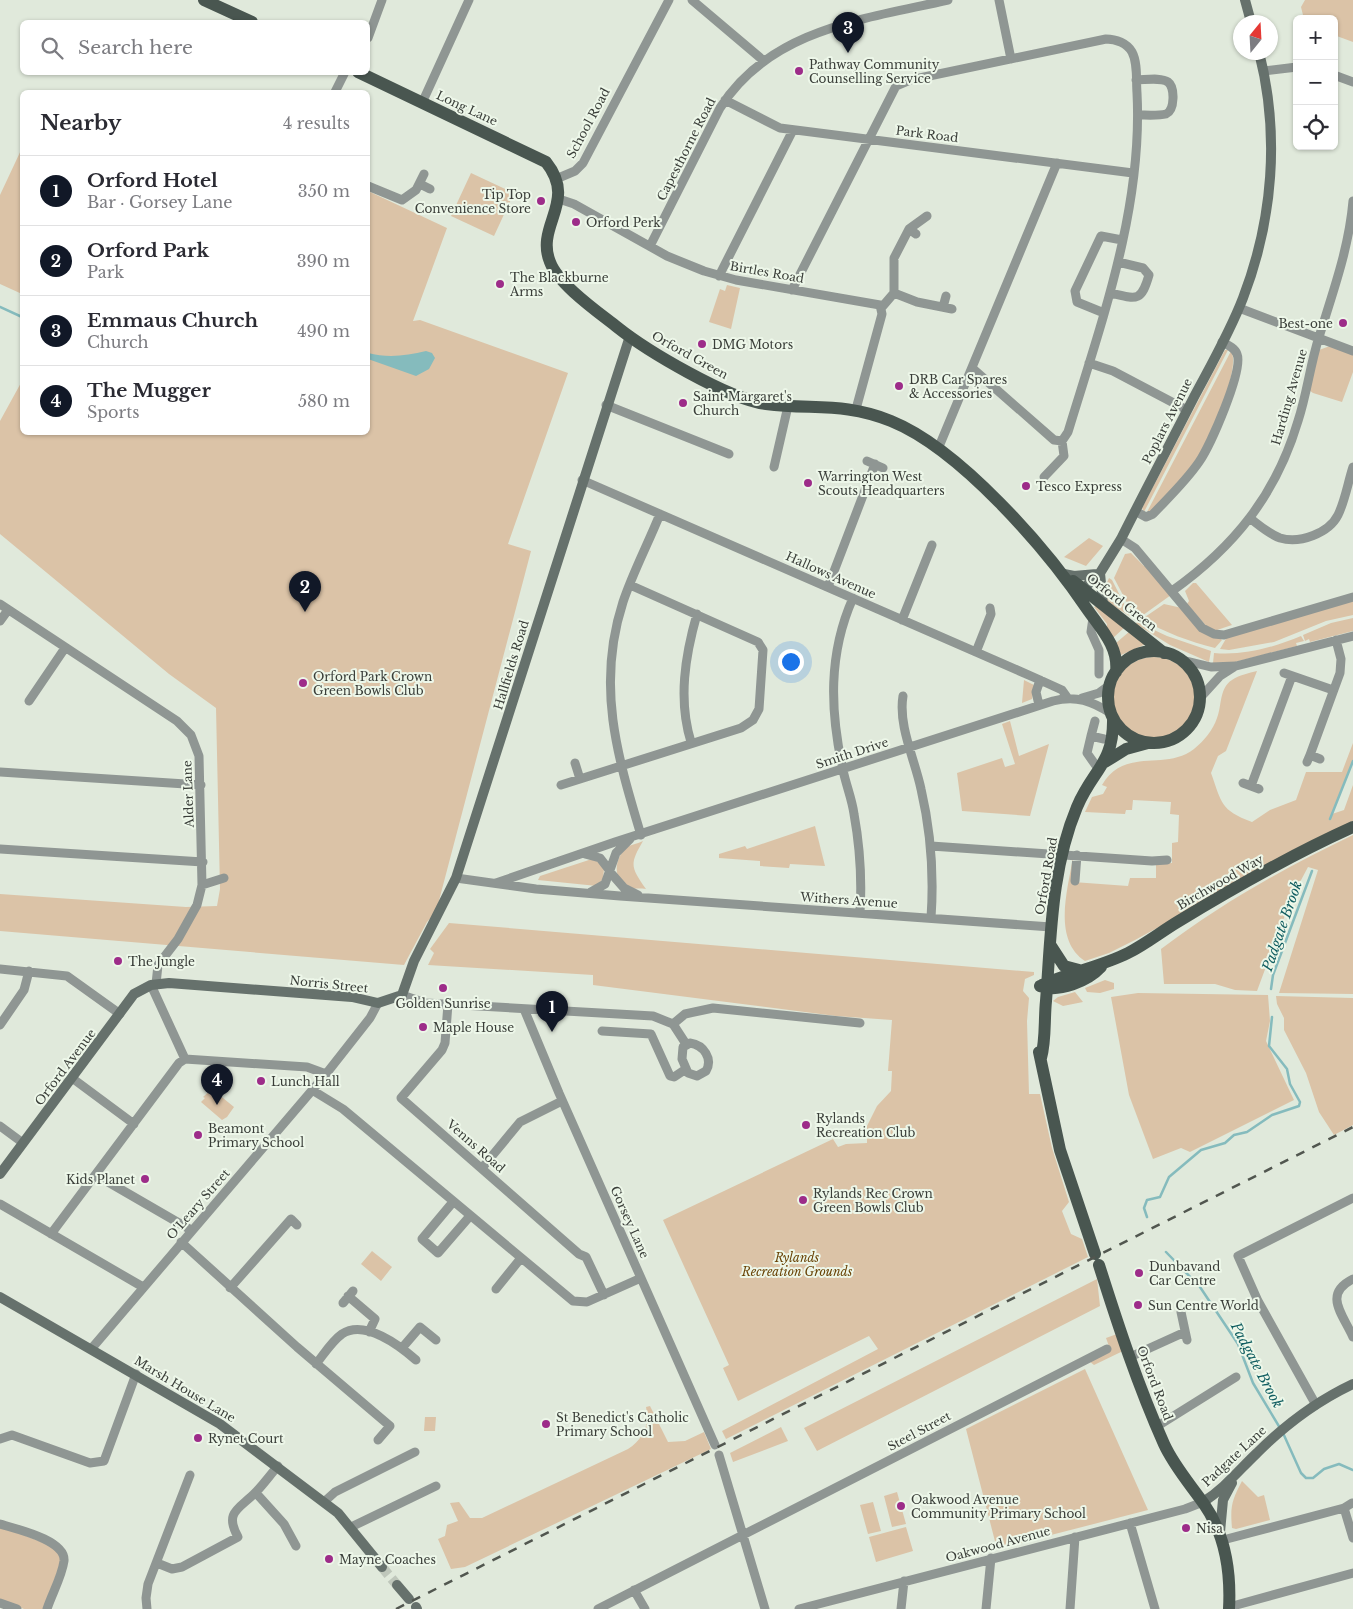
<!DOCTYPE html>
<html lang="en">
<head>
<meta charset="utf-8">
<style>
  :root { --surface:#fff; --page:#f7f7f7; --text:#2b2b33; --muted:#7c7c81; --line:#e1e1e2; --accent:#111827 }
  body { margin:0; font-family:"Libre Baskerville",serif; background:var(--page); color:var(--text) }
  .controls { position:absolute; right:15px; top:15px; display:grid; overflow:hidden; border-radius:8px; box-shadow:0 1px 4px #0004 }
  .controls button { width:45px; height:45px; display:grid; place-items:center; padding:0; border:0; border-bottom:1px solid var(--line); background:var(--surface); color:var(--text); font:25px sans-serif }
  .compass { position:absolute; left:1233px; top:15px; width:45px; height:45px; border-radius:50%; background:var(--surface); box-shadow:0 1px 4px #0004; rotate:18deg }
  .you { position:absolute; left:790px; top:661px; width:18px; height:18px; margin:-12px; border:4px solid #fff; border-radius:50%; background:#1a73e8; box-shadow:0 0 0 8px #1a73e833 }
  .badge { display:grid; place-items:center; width:32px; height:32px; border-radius:50%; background:var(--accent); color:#fff; font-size:16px; font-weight:700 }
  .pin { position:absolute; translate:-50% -41px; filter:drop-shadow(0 1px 2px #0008) }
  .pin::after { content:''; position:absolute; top:26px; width:18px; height:15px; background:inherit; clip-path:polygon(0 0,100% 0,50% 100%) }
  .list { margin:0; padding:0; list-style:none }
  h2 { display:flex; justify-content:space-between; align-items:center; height:65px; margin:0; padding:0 20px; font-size:21px }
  h2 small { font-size:16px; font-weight:400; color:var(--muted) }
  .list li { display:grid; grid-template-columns:32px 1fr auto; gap:15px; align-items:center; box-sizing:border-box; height:70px; padding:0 20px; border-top:1px solid var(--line) }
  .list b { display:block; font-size:19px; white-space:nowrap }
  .list p { margin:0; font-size:16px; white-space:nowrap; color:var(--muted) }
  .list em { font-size:16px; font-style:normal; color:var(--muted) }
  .icon { flex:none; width:28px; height:28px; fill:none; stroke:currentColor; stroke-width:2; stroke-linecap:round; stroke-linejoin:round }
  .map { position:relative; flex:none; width:1353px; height:1609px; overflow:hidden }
  .search { position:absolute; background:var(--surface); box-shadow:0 1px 4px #0004; left:20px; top:20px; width:350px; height:55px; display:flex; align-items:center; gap:12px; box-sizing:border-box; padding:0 18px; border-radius:8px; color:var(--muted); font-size:19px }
  .panel { position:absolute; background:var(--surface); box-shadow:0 1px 4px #0004; left:20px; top:90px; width:350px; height:345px; border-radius:8px }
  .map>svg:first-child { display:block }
  .green { fill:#dbc3a7 }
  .water { fill:#85bbbd }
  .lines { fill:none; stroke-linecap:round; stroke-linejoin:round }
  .stream { stroke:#85bbbd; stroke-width:2.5 }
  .secondary-tunnel { stroke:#bfc7bb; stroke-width:10; stroke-dasharray:10 5; stroke-linecap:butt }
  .street { stroke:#8f9693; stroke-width:9 }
  .secondary { stroke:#66716c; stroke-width:10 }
  .primary { stroke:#495650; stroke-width:12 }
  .rail { stroke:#51564f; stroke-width:2.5; stroke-dasharray:9 9; stroke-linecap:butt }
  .poi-dot { fill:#9d2c89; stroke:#edf7e9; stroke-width:2 }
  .labels { text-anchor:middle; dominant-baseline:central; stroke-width:4; stroke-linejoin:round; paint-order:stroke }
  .poi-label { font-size:12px; fill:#3a3e39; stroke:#edf7e9; text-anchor:start }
  .street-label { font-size:12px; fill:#3a3e39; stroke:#edf7e9 }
  .park-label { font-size:12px; font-style:italic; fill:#694306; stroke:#edf7e9 }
  .water-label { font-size:14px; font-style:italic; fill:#115e61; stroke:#edf7e9 }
</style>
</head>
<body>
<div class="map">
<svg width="1353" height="1609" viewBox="0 0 1353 1609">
  <rect width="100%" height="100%" fill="#e0e9db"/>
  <!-- green -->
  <path class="green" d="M1305,0H1353V42L1334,35V19H1304L1301,7Z
    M22,148V294L0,284V195Z
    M471,173L514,193L494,236L451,216Z
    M368,191L447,228L413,321L420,320L568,373L508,544L531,551L436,912L427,922L404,965L0,931V894L186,907L217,906L220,889L216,708L169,674L0,534V421L22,381V432H368Z
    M727,285L740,288L731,329L709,322L720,289L725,291Z
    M1330,346L1353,355V372L1342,402L1313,393L1309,390L1319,350Z
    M1225,350H1228L1144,512L1142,508Z
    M1231,351C1241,366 1212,436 1202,453C1189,475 1169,493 1151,511L1147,512Z
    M1089,538L1103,546L1086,566L1064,557Z
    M1131,553L1144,566H1146L1171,595L1139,618L1134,616L1114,578L1125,554Z
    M1109,578L1112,580L1131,617C1115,606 1097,602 1109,578Z
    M1193,583H1196L1232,625L1214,631L1208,628L1187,604L1189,601L1185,591Z
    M1353,601V615L1326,621L1274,642L1229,650L1220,649L1227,637Z
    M1164,604L1182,608L1222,640L1215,648C1190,642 1164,632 1142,619Z
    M1097,605L1125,627L1113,638L1107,629V624L1094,607Z
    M1353,618V631L1310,642L1309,639L1305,641L1303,635L1331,623Z
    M1137,622L1167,636L1211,651L1209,662L1170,645L1136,624Z
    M1130,631L1146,644L1121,655L1116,643Z
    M1301,636L1304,641L1296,643L1297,646L1235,662L1213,663L1214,653C1243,656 1275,647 1301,636Z
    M1113 698a41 41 0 1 1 82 0a41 41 0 1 1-82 0Z
    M1257,671L1226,751L1218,756L1211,773C1222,803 1220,810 1252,822L1270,810L1296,800L1306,772H1342L1353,743V761L1332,814L1344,810L1353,785V821L1135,940L1109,953L1085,961C1052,939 1068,889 1073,857V882L1128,886L1130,878H1156V864L1172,863V843L1178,842L1179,815L1170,814L1171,802L1133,800L1132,810H1126L1125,814L1085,812L1092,797L1103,794L1107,787L1102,785C1125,746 1164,772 1194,749C1204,741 1213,730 1217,718C1222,706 1219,688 1232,680C1239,675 1249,673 1257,671Z
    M1024,680L1034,685L1032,699L1022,703Z
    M1010,721L1019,756L1049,744L1030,816L962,811L957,773L1002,758L1005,767L1015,764L1002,724Z
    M815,826L825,866L790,864L789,868L760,866V861L719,858V854L745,846L747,849Z
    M1353,835V994L1279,993L1318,870L1308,867L1291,899L1257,991L1235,990L1215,984H1164L1161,949C1222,903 1284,868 1353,835Z
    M643,841C629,865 631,867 646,889C642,888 635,889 630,888C612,882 614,859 626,848C629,845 637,844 643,841Z
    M595,858L604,869L603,879L597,886L538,880L540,876Z
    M449,923L1034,972V975L1025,979L1023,991L1029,998L1027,1021L1029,1094H1040L1052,1148L1069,1202L1062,1211L1071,1234L1082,1239L1088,1257L726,1439L722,1431L878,1349L869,1336L738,1401L723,1368L729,1365L663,1220L833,1139L838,1147L846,1144L867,1143V1126L877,1106L891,1091L892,1071H888L892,1020L836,1016L593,985V975L428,965L434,953L430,949Z
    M1105,980L1114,983V989L1100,993L1087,992L1085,988Z
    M1075,992L1083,1002L1063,1006L1053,1001L1058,997Z
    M1138,993L1268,995L1270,1021L1266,1041L1294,1100L1190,1152L1181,1148L1153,1159L1129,1095L1111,997Z
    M1276,996L1353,998V1125L1334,1135L1319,1112L1306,1073L1284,1030V1018L1277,1004Z
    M212,1089L234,1107L227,1117L222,1120L201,1102L205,1098L203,1097Z
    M372,1251L392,1267L381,1281L361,1264Z
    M1097,1279L1100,1306L817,1451L804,1428Z
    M1117,1334L1123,1351L1094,1365L1089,1361L1110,1349L1106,1338Z
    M1085,1369L1148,1510L997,1549L966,1429Z
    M650,1406L668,1442L685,1441L704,1432L711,1449L465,1567L451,1569L438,1539L445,1536L447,1525L458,1521L450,1503L459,1502L470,1518H482L628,1449C643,1439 650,1425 646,1407Z
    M425,1417H436L435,1431H424Z
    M781,1427L788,1441L733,1462L730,1453Z
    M1242,1481L1258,1497L1264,1495L1270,1520L1236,1529L1232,1528C1230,1506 1232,1500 1242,1481Z
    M897,1492L906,1524L892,1527L884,1496Z
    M873,1502L881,1531L868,1534L860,1505Z
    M0,1526L57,1548L61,1561L44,1609H24L0,1600Z
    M906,1527L913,1551L876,1562L869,1537Z"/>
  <!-- water -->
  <path class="water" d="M426,351L432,353L435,358L429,369L416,376L368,359V353C387,358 406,356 426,351Z"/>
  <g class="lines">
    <!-- stream -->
    <path class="stream" d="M0,307L22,317
      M1330,819L1353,761
      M1271,989L1273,975L1312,871
      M1147,1217L1144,1208L1147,1200L1160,1197L1169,1177L1201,1150L1225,1143L1234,1135L1247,1132L1272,1115L1299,1106L1300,1102L1290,1084L1287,1069L1269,1046L1272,1017
      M1166,1252L1200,1287L1238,1344L1253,1383L1280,1428
      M1283,1433L1301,1473L1306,1478H1313L1324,1469L1339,1464L1353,1470"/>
    <!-- secondary-tunnel -->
    <path class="secondary-tunnel" d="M382,1567L397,1585"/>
    <!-- street -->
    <path class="street" d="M692,0L764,61
      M999,0L1011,59
      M368,38L382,0
      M1264,71L1297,67
      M1334,75L1353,82
      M1136,80C1145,80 1161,77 1168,82C1175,87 1175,110 1166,114C1158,116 1146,115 1138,115
      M335,92L345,72
      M725,100L780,128L1133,173
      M422,103L469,0
      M556,179L575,171L583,163L669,0
      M420,184L430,189
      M368,186L402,200L416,190L424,174
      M559,199L574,204L667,256L704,271L736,280L880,305L882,314L856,409
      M909,229L894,258V293L917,302L952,309
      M916,234L909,229L927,216
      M650,246L720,108C770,29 864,19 948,0
      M719,276L793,130
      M792,290L896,86L910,80L1106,39C1116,39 1127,43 1132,52C1138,63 1136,81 1137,93C1143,209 1101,323 1068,432L1062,441L1054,440L972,368
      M1110,293C1136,299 1141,303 1149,275L1143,268L1118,262
      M882,307L894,293
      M943,307L946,296
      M1239,308L1353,351
      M1104,313L1077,302L1075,291L1101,236L1122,240
      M1089,363L1113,371L1187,410
      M606,405L729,454
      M938,449L1057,163
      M867,461L883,468
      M774,467L788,406
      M1044,477L1064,456L1062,441
      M582,480L1040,680L1062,690L1067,697
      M1135,511L1146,517L1153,514C1169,497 1186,481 1199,462C1210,446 1244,370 1237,354C1235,348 1228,345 1222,342
      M1251,519C1260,526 1269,534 1280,538C1300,544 1329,533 1338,515C1345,501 1348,482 1353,467
      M1121,539L1135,548L1202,628L1214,634L1224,635L1353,597
      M828,587L875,464
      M1172,591C1234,547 1276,495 1298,421C1307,394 1310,365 1319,337C1333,292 1349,248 1353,201
      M853,598C828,654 830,711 843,770C846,785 852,799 854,814C860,847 862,880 860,913
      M0,604L177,721L191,735L199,756L202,885L197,905L178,939L158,965L156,984
      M1093,618L1091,632L1099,650V674
      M902,620L932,545
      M0,621L8,610
      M976,652L991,614L990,608
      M1178,659L1211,667L1236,666L1353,636
      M1284,673L1333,690
      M903,696C898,726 915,760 921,789C931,832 934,875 931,918
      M1082,698L1099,693L1110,685
      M1200,698L1220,676L1234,667
      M29,701L65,648
      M1039,705L1036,692L1040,680
      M1095,721L1091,736L1104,739
      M1091,736L1087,753L1099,770
      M691,742C678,700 685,656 697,614
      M1310,755L1340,673L1341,659L1336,640
      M1307,762L1310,755L1320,759
      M0,772L201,785
      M580,779L741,728L753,720L759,709L763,650L758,642L630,585
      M1243,783L1259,789
      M561,785L580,779L575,763
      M1251,786L1292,676
      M641,835C617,755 596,685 623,602C633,572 648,544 660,514
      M931,846L1152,861L1167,860
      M0,849L203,862
      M585,854L600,858L610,871
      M610,872L624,888L638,895
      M456,878L536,889L620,896L1051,927
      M1075,881L1077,855
      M496,883L615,842L1053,701C1076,695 1092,701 1112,714
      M202,885L224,878
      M591,892L605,884L616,853L630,839
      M0,969L67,976L120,1014
      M151,985L185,1059
      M402,995L426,1003L653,1016L673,1024L685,1014L713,1008L860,1023
      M448,1004L445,1043L442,1050L401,1098L579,1254L586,1257L604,1295
      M524,1009L559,1093L715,1445
      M673,1024L686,1044
      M0,1025L24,990L29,971
      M602,1031L651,1034L670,1076L674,1077L686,1069
      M690,1043C704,1045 713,1059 706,1071L697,1076L688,1073L682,1059L683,1047Z
      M72,1078L134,1124
      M312,1090L343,1109L573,1301L587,1302L641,1278
      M0,1126L23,1143
      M482,1168L520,1122L562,1101
      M96,1175L191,1230
      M453,1202L422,1239L438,1253L470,1216
      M0,1204L143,1287
      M51,1234L179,1063L185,1059L307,1067L326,1074
      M181,1242L297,1347L390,1426L378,1440
      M1353,1279C1323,1294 1342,1313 1353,1337
      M230,1288L291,1219L297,1225
      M496,1289L521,1258
      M348,1296L375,1319L369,1332
      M343,1303L353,1291
      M1181,1312L1187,1340
      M92,1348L326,1074L370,1018L378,1003
      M402,1348L420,1327L436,1340
      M1130,1357L1185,1332
      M316,1364C324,1354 332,1341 342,1334C365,1319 400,1346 416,1360
      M1316,1405L1258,1301L1238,1256L1353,1198
      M1156,1427L1236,1377
      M0,1439L12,1435L90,1463L104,1461L136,1374
      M719,1455L765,1609
      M256,1493L284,1524L296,1546
      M325,1501L335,1492L415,1452
      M1344,1508L1353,1538
      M1130,1523L1155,1609
      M0,1524C16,1529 66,1540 64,1561C62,1576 52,1594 47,1609
      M351,1527L436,1486
      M1223,1540L1344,1508L1352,1503
      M157,1563L172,1569L182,1567L238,1537C224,1512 239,1509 255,1493C263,1485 270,1475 278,1466
      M634,1590L645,1609
      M0,1603L17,1609
      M1229,1607L1353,1573
      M147,1609L146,1598L148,1584L190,1475
      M598,1609L1107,1349
      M799,1609L1185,1509L1203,1502
      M901,1609L904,1581
      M986,1609L991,1558
      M1070,1609L1075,1537"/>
    <!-- secondary -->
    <path class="secondary" d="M1245,0L1251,22
      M1100,573L1103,605
      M1064,574L1074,576L1097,574
      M1081,596L1083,589L1100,573L1121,539C1145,491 1170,444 1194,397C1211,365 1230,332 1243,298C1273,220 1280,134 1259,52
      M0,1174L134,994L151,985L169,983L352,997L378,1003L402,995L414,961L456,878L630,336
      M0,1297L220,1424L338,1513L382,1567
      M1203,1502C1224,1489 1239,1470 1257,1453C1285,1425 1317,1401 1353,1384
      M1220,1532L1223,1500L1232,1483
      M397,1585L409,1599
      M416,1607L417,1609"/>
    <!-- primary -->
    <path class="primary" d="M204,0L252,22
      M358,72L546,162C578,202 535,225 550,262C558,284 598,312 617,327C647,351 728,399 766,404C813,410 844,402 891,421C960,449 1046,548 1087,609C1101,629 1119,647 1116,672
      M1073,581L1164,653
      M1108 697a46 46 0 1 1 92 0a46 46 0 1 1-92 0Z
      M1105,762L1126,749L1148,743
      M1051,946L1064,966L1079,970
      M1042,985C1070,972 1100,967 1128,953C1146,944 1162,931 1179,921C1235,887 1293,854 1353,827
      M1040,986C1059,993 1088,981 1101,967
      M1039,1052L1060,1150L1095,1254
      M1041,1058C1046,1040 1044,1020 1046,1001C1051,936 1051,869 1077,807C1093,769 1114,764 1113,718
      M1099,1265C1118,1325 1138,1386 1164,1444C1174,1466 1190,1484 1204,1504C1225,1534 1231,1572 1229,1609"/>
    <!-- rail -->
    <path class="rail" d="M396,1609L1353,1127"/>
  </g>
  <!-- markers -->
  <g class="poi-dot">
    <circle cx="799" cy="71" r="5"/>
    <circle cx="541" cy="201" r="5"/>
    <circle cx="576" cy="222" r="5"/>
    <circle cx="500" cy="284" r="5"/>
    <circle cx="1343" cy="323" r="5"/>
    <circle cx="702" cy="344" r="5"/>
    <circle cx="899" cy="386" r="5"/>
    <circle cx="683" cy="403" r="5"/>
    <circle cx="808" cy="483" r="5"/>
    <circle cx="1026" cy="486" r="5"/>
    <circle cx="303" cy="683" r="5"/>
    <circle cx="118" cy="961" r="5"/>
    <circle cx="443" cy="988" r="5"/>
    <circle cx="423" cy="1027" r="5"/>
    <circle cx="261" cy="1081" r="5"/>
    <circle cx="806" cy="1125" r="5"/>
    <circle cx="198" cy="1135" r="5"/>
    <circle cx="145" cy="1179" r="5"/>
    <circle cx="803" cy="1200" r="5"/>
    <circle cx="1139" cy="1273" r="5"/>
    <circle cx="1138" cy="1305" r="5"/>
    <circle cx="546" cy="1424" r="5"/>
    <circle cx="198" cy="1438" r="5"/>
    <circle cx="901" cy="1506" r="5"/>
    <circle cx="1186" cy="1528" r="5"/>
    <circle cx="329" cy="1559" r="5"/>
  </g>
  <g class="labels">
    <!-- poi labels -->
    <g class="poi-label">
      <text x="809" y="64">Pathway Community<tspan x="809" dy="14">Counselling Service</tspan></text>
      <text x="531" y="194" text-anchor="end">Tip Top<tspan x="531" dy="14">Convenience Store</tspan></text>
      <text x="586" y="222">Orford Perk</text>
      <text x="510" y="277">The Blackburne<tspan x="510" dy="14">Arms</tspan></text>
      <text x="1333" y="323" text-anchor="end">Best-one</text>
      <text x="712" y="344">DMG Motors</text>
      <text x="909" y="379">DRB Car Spares<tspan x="909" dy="14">&amp; Accessories</tspan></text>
      <text x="693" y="396">Saint Margaret's<tspan x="693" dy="14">Church</tspan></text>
      <text x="818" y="476">Warrington West<tspan x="818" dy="14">Scouts Headquarters</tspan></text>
      <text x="1036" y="486">Tesco Express</text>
      <text x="313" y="676">Orford Park Crown<tspan x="313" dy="14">Green Bowls Club</tspan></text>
      <text x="128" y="961">The Jungle</text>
      <text x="443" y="1003" text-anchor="middle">Golden Sunrise</text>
      <text x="433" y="1027">Maple House</text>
      <text x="271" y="1081">Lunch Hall</text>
      <text x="816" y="1118">Rylands<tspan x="816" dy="14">Recreation Club</tspan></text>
      <text x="208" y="1128">Beamont<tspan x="208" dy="14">Primary School</tspan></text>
      <text x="135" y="1179" text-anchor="end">Kids Planet</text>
      <text x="813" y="1193">Rylands Rec Crown<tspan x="813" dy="14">Green Bowls Club</tspan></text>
      <text x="1149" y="1266">Dunbavand<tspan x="1149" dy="14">Car Centre</tspan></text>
      <text x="1148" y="1305">Sun Centre World</text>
      <text x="556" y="1417">St Benedict's Catholic<tspan x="556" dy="14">Primary School</tspan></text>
      <text x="208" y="1438">Rynet Court</text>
      <text x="911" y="1499">Oakwood Avenue<tspan x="911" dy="14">Community Primary School</tspan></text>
      <text x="1196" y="1528">Nisa</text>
      <text x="339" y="1559">Mayne Coaches</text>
    </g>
    <!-- street labels -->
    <g class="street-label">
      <text transform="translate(467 108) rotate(25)">Long Lane</text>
      <text transform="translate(588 123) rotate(-62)">School Road</text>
      <text transform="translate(927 134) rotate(7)">Park Road</text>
      <text transform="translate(686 149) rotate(-63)">Capesthorne Road</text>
      <text transform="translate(767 272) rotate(10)">Birtles Road</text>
      <text transform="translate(690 355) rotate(29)">Orford Green</text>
      <text transform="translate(1289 397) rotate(-74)">Harding Avenue</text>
      <text transform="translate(1167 421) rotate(-63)">Poplars Avenue</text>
      <text transform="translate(831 575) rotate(24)">Hallows Avenue</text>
      <text transform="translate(1122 602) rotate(38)">Orford Green</text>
      <text transform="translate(511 665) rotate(-73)">Hallfields Road</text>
      <text transform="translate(852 753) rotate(-18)">Smith Drive</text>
      <text transform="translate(188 794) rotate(-92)">Alder Lane</text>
      <text transform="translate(1046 876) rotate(-80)">Orford Road</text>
      <text transform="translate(1220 882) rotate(-30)">Birchwood Way</text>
      <text transform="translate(849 900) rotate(4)">Withers Avenue</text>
      <text transform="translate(329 984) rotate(6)">Norris Street</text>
      <text transform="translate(65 1067) rotate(-53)">Orford Avenue</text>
      <text transform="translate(476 1146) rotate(41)">Venns Road</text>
      <text transform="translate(198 1204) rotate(-49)">O'Leary Street</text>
      <text transform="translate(630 1222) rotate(66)">Gorsey Lane</text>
      <text transform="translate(1155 1383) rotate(69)">Orford Road</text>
      <text transform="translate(185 1389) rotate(31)">Marsh House Lane</text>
      <text transform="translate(919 1431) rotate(-28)">Steel Street</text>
      <text transform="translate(1234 1456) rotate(-43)">Padgate Lane</text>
      <text transform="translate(998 1544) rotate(-15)">Oakwood Avenue</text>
    </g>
    <!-- park labels -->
    <g class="park-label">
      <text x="797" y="1257">Rylands<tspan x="797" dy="14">Recreation Grounds</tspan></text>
    </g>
    <!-- water labels -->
    <g class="water-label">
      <text transform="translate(1282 926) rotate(-71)">Padgate Brook</text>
      <text transform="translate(1257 1365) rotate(62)">Padgate Brook</text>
    </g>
  </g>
</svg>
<div class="controls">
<button>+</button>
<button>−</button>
<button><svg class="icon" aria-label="locate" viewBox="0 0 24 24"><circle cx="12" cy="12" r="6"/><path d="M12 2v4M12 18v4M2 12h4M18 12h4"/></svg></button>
</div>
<svg class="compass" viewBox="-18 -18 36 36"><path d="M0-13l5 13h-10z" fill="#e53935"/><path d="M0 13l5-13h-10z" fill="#7c7c81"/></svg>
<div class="you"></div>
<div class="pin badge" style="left:552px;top:1032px">1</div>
<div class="pin badge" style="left:305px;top:612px">2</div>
<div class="pin badge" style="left:848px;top:53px">3</div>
<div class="pin badge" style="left:217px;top:1105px">4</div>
<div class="search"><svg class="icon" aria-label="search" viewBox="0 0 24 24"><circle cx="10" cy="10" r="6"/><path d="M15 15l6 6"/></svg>Search here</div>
<section class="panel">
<h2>Nearby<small>4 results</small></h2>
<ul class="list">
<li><span class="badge">1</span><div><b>Orford Hotel</b><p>Bar · Gorsey Lane</p></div><em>350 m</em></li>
<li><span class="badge">2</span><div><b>Orford Park</b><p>Park</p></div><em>390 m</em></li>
<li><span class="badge">3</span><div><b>Emmaus Church</b><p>Church</p></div><em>490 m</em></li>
<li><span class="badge">4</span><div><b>The Mugger</b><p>Sports</p></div><em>580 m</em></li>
</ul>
</section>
</div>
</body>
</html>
